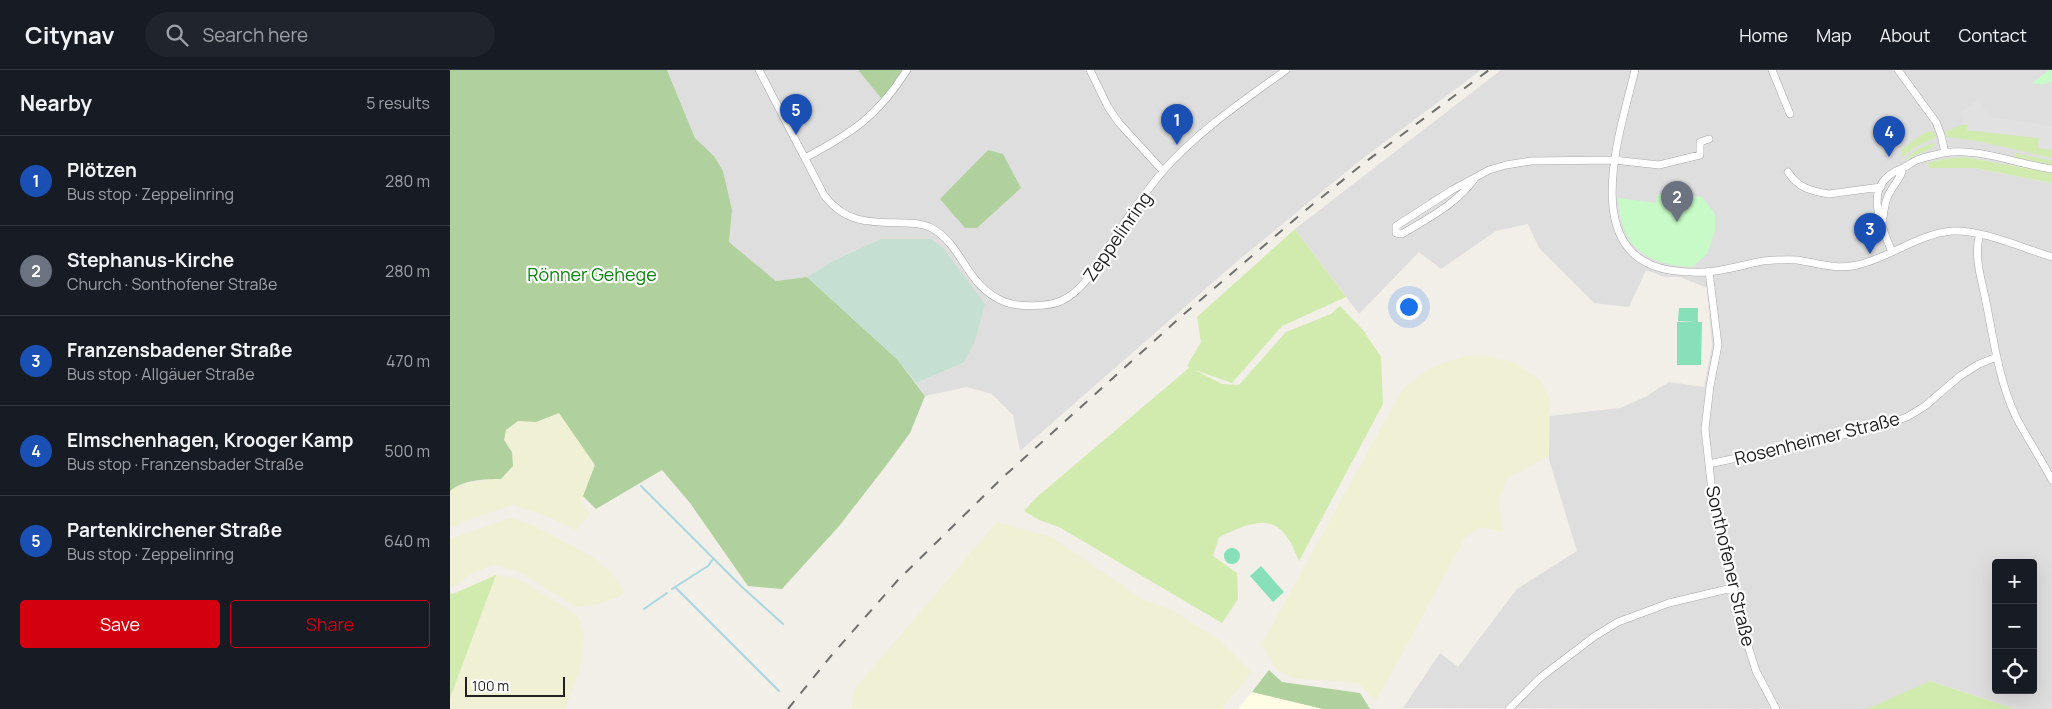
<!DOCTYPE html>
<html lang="en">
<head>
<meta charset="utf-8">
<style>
  :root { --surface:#171b24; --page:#20242c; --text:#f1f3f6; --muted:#9ea1a6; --line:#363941; --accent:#d3000f }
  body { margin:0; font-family:Manrope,sans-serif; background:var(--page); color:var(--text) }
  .controls { position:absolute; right:15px; bottom:15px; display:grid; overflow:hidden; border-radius:5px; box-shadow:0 5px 20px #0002 }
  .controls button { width:45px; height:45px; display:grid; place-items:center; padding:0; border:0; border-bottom:1px solid var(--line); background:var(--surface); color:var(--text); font:25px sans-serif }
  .scale { position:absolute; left:15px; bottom:12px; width:100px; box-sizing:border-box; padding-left:5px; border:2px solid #212121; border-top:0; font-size:14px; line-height:18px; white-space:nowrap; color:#212121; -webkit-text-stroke:4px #fff; paint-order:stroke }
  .you { position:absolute; left:958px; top:236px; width:18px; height:18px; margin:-12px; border:4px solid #fff; border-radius:50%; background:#1a73e8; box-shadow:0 0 0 8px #1a73e833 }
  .badge { display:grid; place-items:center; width:32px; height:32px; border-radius:50%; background:var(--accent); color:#fff; font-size:16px; font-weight:700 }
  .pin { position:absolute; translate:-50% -41px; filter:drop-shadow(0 1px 2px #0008) }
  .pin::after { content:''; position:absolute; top:26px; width:18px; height:15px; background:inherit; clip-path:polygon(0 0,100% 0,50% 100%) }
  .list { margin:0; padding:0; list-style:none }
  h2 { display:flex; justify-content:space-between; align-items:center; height:65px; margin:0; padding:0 20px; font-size:21px }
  h2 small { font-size:16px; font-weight:400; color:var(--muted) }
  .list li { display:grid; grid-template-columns:32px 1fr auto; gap:15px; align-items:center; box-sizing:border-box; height:90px; padding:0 20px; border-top:1px solid var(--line) }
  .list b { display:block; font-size:19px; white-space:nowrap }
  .list p { margin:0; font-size:16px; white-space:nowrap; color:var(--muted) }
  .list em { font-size:16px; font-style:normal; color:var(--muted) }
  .actions { display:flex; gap:10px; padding:15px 20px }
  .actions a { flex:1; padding:11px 0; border:1px solid var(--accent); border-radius:5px; text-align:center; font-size:18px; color:var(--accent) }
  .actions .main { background:var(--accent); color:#fff }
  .icon { flex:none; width:28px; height:28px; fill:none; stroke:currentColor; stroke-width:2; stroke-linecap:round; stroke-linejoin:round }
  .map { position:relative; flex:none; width:1602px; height:639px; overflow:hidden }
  header { display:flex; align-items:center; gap:30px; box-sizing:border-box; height:70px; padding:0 25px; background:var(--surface); border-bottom:1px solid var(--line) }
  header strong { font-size:24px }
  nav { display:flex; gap:28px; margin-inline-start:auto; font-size:18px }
  .search { width:350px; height:45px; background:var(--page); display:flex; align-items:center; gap:12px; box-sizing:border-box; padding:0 18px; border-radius:28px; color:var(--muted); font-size:19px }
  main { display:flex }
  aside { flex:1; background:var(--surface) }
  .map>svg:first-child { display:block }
  .residential { fill:#dfdedf; fill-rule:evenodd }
  .education { fill:#fffde4 }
  .farmland { fill:#f0f0d4 }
  .grass { fill:#d1ebaf }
  .forest { fill:#b0d19d }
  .wetland { fill:#c5e0d2 }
  .park { fill:#c7fac7 }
  .pitch { fill:#87e0b7 }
  .parking { fill:#e1e1e1 }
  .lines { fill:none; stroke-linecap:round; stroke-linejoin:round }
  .stream { stroke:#a9d7df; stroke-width:2 }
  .street-casing { stroke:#a8a8a8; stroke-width:8 }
  .street { stroke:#fff; stroke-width:7 }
  .rail { stroke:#6f6f6f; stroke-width:2; stroke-dasharray:10 10; stroke-linecap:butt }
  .labels { text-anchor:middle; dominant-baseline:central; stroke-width:4.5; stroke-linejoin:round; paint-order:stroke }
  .street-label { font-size:18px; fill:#212121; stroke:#fff }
  .park-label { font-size:18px; fill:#0b840d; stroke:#fff }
</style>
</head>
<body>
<header>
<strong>Citynav</strong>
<div class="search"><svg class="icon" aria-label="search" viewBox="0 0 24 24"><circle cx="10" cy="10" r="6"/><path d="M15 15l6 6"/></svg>Search here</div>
<nav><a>Home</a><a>Map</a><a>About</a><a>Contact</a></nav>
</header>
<main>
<aside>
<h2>Nearby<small>5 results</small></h2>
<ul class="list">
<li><span class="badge" style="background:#1a4fb4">1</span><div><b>Plötzen</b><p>Bus stop · Zeppelinring</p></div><em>280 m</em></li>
<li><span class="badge" style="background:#6b7280">2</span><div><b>Stephanus-Kirche</b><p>Church · Sonthofener Straße</p></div><em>280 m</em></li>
<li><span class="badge" style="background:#1a4fb4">3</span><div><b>Franzensbadener Straße</b><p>Bus stop · Allgäuer Straße</p></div><em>470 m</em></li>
<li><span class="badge" style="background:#1a4fb4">4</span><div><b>Elmschenhagen, Krooger Kamp</b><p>Bus stop · Franzensbader Straße</p></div><em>500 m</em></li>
<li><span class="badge" style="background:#1a4fb4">5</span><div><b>Partenkirchener Straße</b><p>Bus stop · Zeppelinring</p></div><em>640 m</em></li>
</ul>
<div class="actions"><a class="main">Save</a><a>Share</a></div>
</aside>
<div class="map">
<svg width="1602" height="639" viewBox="0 0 1602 639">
  <rect width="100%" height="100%" fill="#f2eee8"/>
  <!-- residential -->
  <path class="residential" d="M217,0H408L431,27L442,17L453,0H1031L912,89L847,142L784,194L570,381L563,345L542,324L517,317L475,326L466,313L513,293L430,169L385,190L357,207L326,211L279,172L282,140L264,86L245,68Z
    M1051,0H1602V103L1515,87L1485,91L1479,98H1524L1602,113V639H1565L1480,611L1421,639L953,638L990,583L1008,597L1067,519L1127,481L1099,390V346L1170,338L1195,327L1219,312L1254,317L1262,276L1257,218L1230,207H1214L1196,200L1179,237L1144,233L1089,178L1078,154L1046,161L991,199L969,182L909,244L845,159ZM1546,493H1583V620H1546Z"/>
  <!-- education -->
  <path class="education" d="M802,622L873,639H788Z"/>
  <!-- farmland -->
  <path class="farmland" d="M1014,286H1035L1064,292L1090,310L1100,330L1099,386L1057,408L1049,431L1053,462L1030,457L1014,469L926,631L908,613L843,608L827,600L812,574L952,320L980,298Z
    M109,342L145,395L131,433L140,444L126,460L99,447L63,435L17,450L2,458L0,455V421L6,416L40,409L62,382L54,370L56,360L68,351L86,352Z
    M61,448L85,456L141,486L160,502L171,516L173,522L170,526L149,534L126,537L72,503L44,494L21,504L3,517L0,516V469Z
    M547,452L601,467L692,529L723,541L771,571L802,602L771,639H402L404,620Z
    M46,505L67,508L127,545L134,565L130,598L115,639H0V628Z"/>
  <!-- grass -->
  <path class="grass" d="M1511,55H1518V60L1590,68L1592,78L1602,80V88L1528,71L1497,67L1495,62Z
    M1479,61L1486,64L1485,68L1465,77L1451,88L1452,79L1474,63Z
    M1482,73L1487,74L1478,80L1453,91L1468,79Z
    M1566,83L1602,91V95L1565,87Z
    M1515,87L1602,103V113L1524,98H1479L1478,93L1493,89Z
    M845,159L896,227L832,256L782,313L745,300L772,314L789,315L836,262L881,244L890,236L913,260L931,287L933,334L849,491C845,482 841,471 834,463C817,442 789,458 769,467L763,486L787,503L788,529L772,553L609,457L589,450L574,441L587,427L740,297L737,296L751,272L747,247Z
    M46,505L0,628V523L3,524Z
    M1480,611L1565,639H1417Z"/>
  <!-- forest -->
  <path class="forest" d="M0,0H217L245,68L264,86L273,101L282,140L279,172L326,211L357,207L447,289L475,326L460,363L438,393L390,455L332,519L298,516L240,433L212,400L146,439L133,426L145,395L109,343L86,352L68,351L56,360L54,370L62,382L63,396L51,409C34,409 13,410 0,421Z
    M408,0H453L442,17L431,28Z
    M538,80L553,84L571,118L527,158H515L490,129Z
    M819,600L832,612L910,623L920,639H873L802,622Z"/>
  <!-- wetland -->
  <path class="wetland" d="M430,169H481L493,178L535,234L524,274L513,293L466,313L447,289L357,207L385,190Z"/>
  <!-- park -->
  <path class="park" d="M1599,0H1602V11C1596,16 1589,14 1582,13Z
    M1207,124L1252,127L1265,144V161L1257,184L1242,197C1194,194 1172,178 1168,128L1206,133Z"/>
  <!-- pitch -->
  <path class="pitch" d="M1229,238H1248V252H1252L1251,295H1227V252H1246L1228,251Z
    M774 486a8 8 0 1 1 16 0a8 8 0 1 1-16 0Z
    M811,496L834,522L823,532L800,506Z"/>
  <!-- parking -->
  <path class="parking" d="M1528,29L1542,47L1602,56V80L1588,78L1589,68L1517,60L1518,55H1514L1513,46L1510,43Z"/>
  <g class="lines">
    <!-- stream -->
    <path class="stream" d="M191,416L291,516L333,554
      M225,517L329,621
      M222,519L258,496L263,489
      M194,539L217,523"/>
    <defs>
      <path id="street" d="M309,0L374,125C396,155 423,152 456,153C466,153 476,154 485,160C514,179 517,217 555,232C568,237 598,237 611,231C637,219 651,188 666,165C681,143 696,121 713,101C748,61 793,31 836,0
        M640,0L658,37L669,53L713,101
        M1185,0C1171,59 1127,184 1219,200C1237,203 1259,203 1276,199C1288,197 1301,193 1313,191C1324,190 1336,189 1347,190C1368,193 1386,200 1407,195C1440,188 1469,163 1503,161C1534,160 1572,178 1602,187
        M1322,0L1340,44
        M1448,0L1486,52L1491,65L1495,83
        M355,88C402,63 428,46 457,0
        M1338,102C1348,118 1361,121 1379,124L1431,117
        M1025,108C1007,134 978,148 952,164L946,163V156L1002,120L1039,100L1056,95L1081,91L1164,90L1209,95L1250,85V72L1259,69
        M1432,153C1434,144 1434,134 1438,126C1442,116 1451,109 1453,98
        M1530,164C1523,185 1532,211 1536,232C1544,271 1549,311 1566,347C1577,368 1591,389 1602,410
        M1442,182C1430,152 1411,113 1453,98C1458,96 1462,92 1467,90C1475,87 1484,85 1493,83C1528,77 1567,94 1602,99
        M1259,201L1268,275L1260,316L1255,359L1264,439L1294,563L1306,601L1326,639
        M1259,394L1429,357L1457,347L1475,336L1510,306L1529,294L1547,287
        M1059,639L1091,607L1145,566L1168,552L1219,533L1282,518"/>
    </defs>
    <!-- street casing -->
    <use href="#street" class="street-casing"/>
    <!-- street -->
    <use href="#street" class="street"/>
    <!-- rail -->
    <path class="rail" d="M338,639L381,586L448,510L551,409L734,244L851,144L914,93L1039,0"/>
  </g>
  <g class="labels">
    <!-- street labels -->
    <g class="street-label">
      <text transform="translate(667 166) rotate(-55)">Zeppelinring</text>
      <text transform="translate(1367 368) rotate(-14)">Rosenheimer Straße</text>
      <text transform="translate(1281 496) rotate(77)">Sonthofener Straße</text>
    </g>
    <!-- park labels -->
    <g class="park-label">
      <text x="142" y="204">Rönner Gehege</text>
    </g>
  </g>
</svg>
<div class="controls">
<button>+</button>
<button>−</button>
<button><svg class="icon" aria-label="locate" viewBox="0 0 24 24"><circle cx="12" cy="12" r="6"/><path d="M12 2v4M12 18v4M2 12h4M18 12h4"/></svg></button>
</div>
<div class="scale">100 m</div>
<div class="you"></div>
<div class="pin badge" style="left:727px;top:75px;background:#1a4fb4">1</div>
<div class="pin badge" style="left:1227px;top:152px;background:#6b7280">2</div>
<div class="pin badge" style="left:1420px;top:184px;background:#1a4fb4">3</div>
<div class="pin badge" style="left:1439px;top:87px;background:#1a4fb4">4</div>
<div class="pin badge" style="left:346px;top:65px;background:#1a4fb4">5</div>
</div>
</main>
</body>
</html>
